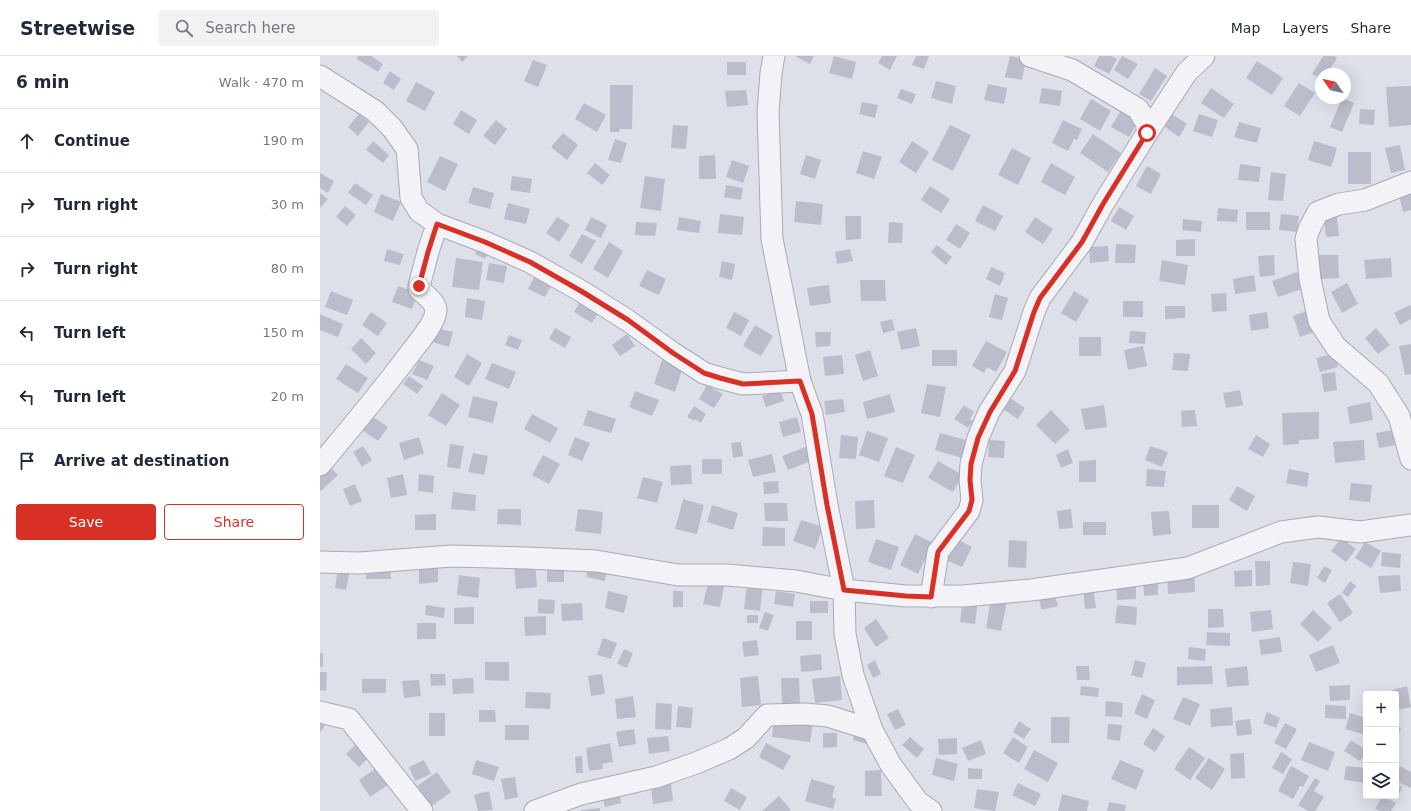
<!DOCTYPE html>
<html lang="en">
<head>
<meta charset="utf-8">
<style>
  :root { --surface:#fff; --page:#f2f2f3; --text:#1f2937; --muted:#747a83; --line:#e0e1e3; --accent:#d93025 }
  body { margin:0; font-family:"DejaVu Sans",sans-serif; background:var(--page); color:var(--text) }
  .controls { position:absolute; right:12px; bottom:12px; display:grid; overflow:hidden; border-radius:4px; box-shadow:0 4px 16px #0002 }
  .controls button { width:36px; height:36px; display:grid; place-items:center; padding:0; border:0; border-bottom:1px solid var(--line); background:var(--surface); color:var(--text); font:20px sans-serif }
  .compass { position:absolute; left:995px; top:12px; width:36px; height:36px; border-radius:50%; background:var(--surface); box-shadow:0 4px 16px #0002; rotate:304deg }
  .stop { position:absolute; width:12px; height:12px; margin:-9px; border:3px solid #d93025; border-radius:50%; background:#fff }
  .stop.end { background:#d93025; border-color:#fff; box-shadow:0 1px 4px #0008 }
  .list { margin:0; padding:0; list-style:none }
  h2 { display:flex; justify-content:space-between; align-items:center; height:52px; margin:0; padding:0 16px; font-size:17px }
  h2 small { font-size:13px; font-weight:400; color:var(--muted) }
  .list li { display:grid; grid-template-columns:26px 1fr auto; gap:12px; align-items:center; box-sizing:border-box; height:64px; padding:0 16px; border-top:1px solid var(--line) }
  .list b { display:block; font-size:15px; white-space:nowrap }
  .list em { font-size:13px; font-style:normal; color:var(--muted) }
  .actions { display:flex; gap:8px; padding:12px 16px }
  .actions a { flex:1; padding:9px 0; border:1px solid var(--accent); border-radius:4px; text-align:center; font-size:14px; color:var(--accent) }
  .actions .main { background:var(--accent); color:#fff }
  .icon { flex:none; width:22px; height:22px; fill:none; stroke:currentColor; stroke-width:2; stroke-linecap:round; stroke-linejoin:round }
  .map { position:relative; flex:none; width:1091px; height:755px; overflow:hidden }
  header { display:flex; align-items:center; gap:24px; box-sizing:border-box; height:56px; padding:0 20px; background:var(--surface); border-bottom:1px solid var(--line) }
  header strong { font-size:19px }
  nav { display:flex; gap:22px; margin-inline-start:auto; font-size:14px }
  .search { width:280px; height:36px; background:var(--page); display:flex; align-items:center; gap:10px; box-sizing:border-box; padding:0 14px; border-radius:4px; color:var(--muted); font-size:15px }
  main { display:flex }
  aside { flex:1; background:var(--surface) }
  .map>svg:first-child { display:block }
  .building { fill:#bbbdcc }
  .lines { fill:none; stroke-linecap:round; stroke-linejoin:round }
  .street-casing { stroke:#a7a9b7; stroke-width:23 }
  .street { stroke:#f2f2f7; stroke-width:21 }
  .route { stroke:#d93025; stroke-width:5 }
</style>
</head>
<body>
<header>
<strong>Streetwise</strong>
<div class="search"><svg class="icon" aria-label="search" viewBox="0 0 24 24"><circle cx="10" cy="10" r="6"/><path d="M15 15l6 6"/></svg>Search here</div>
<nav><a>Map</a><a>Layers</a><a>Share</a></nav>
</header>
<main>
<aside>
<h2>6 min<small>Walk · 470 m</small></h2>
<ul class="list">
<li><svg class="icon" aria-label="ahead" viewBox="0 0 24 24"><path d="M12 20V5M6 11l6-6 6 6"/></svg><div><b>Continue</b></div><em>190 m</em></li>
<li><svg class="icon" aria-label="right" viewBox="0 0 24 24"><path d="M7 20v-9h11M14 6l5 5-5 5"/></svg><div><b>Turn right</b></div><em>30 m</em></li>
<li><svg class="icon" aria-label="right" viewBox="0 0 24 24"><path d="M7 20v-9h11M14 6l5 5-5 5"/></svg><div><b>Turn right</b></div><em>80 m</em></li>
<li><svg class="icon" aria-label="left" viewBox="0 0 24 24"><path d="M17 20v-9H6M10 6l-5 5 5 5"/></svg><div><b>Turn left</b></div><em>150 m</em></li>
<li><svg class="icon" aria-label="left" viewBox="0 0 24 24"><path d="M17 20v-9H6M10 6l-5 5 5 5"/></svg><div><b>Turn left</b></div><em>20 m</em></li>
<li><svg class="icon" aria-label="arrive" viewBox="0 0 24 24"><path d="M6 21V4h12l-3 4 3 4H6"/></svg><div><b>Arrive at destination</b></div></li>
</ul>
<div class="actions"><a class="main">Save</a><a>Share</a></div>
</aside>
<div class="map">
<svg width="1091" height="755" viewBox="0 0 1091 755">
  <rect width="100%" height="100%" fill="#dee0e9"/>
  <!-- building -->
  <path class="building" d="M38,0H51L63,8L58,16L37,3Z
    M137,0H148L142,6Z
    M475,0H494L490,8Z
    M514,0L536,6L532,23L509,17Z
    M562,0H577L570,14L558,7Z
    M596,0H609L604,13L592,9Z
    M690,0L706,3L702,24L685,21Z
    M779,0H791L797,3L789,18L774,10Z
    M802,0L818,8L808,23L794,14Z
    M1003,0H1014L1017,2L1007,18H1001V23L992,18Z
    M213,4L227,9L218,31L204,25Z
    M937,5L963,22L952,39L926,22Z
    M407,6H426V19H407Z
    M835,12L847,20L831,45L819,38Z
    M70,15L81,23L74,34L63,27Z
    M616,25L636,30L632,48L611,42Z
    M96,26L115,36L105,55L86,45Z
    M979,27L995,37L980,60L964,50Z
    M668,28L687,32L684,48L664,44Z
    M290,29H313L312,73H300L299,76H290Z
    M1091,30V69L1069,71L1066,31Z
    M722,32L742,35L740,50L719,47Z
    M891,32L914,48L904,62L881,47Z
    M581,33L596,38L592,48L577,42Z
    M426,34L428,49L407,51L405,35Z
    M1022,42L1034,47L1022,76L1010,71Z
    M771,43L791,55L780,75L760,63Z
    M542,46L558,49L555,62L539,58Z
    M264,47L286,59L277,76L255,63Z
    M803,51L821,61L809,81L791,71Z
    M1040,53L1055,54L1054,69L1039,68Z
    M141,54L157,64L149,78L133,68Z
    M849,56L867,68L859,81L841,68Z
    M39,58L49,66L38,80L28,71Z
    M879,58L898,64L892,81L873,75Z
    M176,64L187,73L175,89L163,80Z
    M743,64L762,73L757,84L754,83L748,95L732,87Z
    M919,66L941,72L937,87L914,81Z
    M353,69L368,70L366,93L351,92Z
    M630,69L651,79L633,115L612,104Z
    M243,77L258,89L247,104L231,91Z
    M773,78L801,97L788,116L760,97Z
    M295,83L307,87L301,107L288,104Z
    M53,85L69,99L63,107L46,94Z
    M592,85L609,96L596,117L579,106Z
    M994,85L1017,92L1011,111L988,104Z
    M1080,89L1085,114L1071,117L1065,92Z
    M692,92L711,102L698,129L678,119Z
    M543,95L562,101L554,123L536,117Z
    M1028,96H1051V128H1028Z
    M395,99L396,123H379V100Z
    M486,99L501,104L495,123L480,118Z
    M120,100L138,108L125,135L107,126Z
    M412,104L429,110L423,127L406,121Z
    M275,107L290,119L282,129L267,117Z
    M731,107L755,121L745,139L721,126Z
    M920,108L941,111L939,126L918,124Z
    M827,110L841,118L831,138L816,130Z
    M951,116L966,118L963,145L948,144Z
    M0,117L14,125L8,137L0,132Z
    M192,120L212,123L210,137L190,134Z
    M325,120L345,123L341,155L320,152Z
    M35,127L53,139L46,149L28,137Z
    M406,129L423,132L421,144L404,141Z
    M610,130L630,143L621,157L601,144Z
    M153,131L174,137L170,153L148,147Z
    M1091,133V154L1083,156L1078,136Z
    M0,137L8,143L0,152Z
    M61,138L81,146L73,165L54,156Z
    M476,145L503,148L501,169L474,166Z
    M188,147L210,153L206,168L184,163Z
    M663,149L683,160L675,175L655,165Z
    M25,150L36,159L27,170L16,161Z
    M799,151L814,160L806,174L791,165Z
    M898,152L918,154L917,166L897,165Z
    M926,156H950V174H926Z
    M400,158L424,161L422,179L398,177Z
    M961,158L979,160L977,176L959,174Z
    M525,160H541V183L526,184Z
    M237,161L250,169L239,186L226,177Z
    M271,161L287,169L281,182L265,174Z
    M359,161L381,165L379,177L357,174Z
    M715,161L733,173L723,188L705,176Z
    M1017,161L1019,180L1006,181L1004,163Z
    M863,163L882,165L881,176L862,174Z
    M316,166L337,167L335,180L315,179Z
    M569,166L583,167L582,187H568Z
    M636,168L650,177L640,193L626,184Z
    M262,178L276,185L262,208L249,200Z
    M875,183V200H856V184Z
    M161,186L171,191L165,203L155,198Z
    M289,186L303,195L288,222L273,213Z
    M796,188L816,189L815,207H795Z
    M617,189L632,201L626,209L611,196Z
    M788,190L789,205L770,207L769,191Z
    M67,193L84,198L80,209L64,205Z
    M530,193L533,205L517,208L515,196Z
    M954,199L955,219L940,221L938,200Z
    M998,199H1018L1019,222L999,223Z
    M136,202L163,206L159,234L132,231Z
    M1071,202L1072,221L1046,223L1044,204Z
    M842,204L868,209L865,229L839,225Z
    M402,205L415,208L412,224L399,221Z
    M169,207L187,210L184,227L166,224Z
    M671,211L685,217L680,230L666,223Z
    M327,214L346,223L339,239L319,230Z
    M977,216L982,233L958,241L952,225Z
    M934,219L936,235L915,238L913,223Z
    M214,221L231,230L225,241L208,233Z
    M540,224H565L566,245H541Z
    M1027,227L1038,248L1022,257L1011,236Z
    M509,229L511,247L490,250L487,232Z
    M78,230L98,237L92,253L72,246Z
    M11,235L33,244L27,259L5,251Z
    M754,235L769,244L756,266L741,257Z
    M906,237L907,255L892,256L891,238Z
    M675,238L688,242L682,264L669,261Z
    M147,242L165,245L162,264L145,261Z
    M262,242L281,253L272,267L254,256Z
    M803,245H823V261H803Z
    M1090,249L1091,251V263L1080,269L1074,257Z
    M845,250H865V262L845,263Z
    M987,255L994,276L980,281L973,260Z
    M51,256L67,267L58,280L42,269Z
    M414,256L429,264L421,280L406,272Z
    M947,256L949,272L931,275L929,259Z
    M0,258L23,268L18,281L0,274Z
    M572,263L575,274L563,277L560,266Z
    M435,269L453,280L441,300L423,290Z
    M116,272L133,276L129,291L112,286Z
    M235,272L251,281L245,292L229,283Z
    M596,272L600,290L581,294L577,276Z
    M1056,272L1070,289L1058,298L1045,282Z
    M810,275L826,276L825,288L809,287Z
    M495,276H511L510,290L496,291Z
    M307,278L315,290L300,300L292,289Z
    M189,279L202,284L198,294L185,289Z
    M759,281H781V300H759Z
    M41,282L56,297L46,308L31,293Z
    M666,285L687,296L676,316L667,311L664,317L652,310Z
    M1091,288V318L1085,319L1079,290Z
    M823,290L827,310L808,314L804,294Z
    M550,294L558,320L543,325L535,299Z
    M612,294H637V310H612Z
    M854,297L870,298L868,315L852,314Z
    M1015,297L1018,311L1000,316L996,302Z
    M147,298L162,307L149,330L134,321Z
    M522,299L524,318L505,320L503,301Z
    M343,301L364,308L355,336L334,328Z
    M99,304L114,310L107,324L92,318Z
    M172,307L196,316L189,333L165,323Z
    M26,308L48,322L38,337L16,323Z
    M1015,316L1017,334L1004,336L1001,318Z
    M89,320L103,330L97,338L83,328Z
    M607,328L626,331L620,361L601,357Z
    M387,329L403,338L394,352L379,343Z
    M460,334L464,345L446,351L442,340Z
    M920,334L923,349L906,352L903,337Z
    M315,335L339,344L332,360L309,351Z
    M122,337L140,349L126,370L108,359Z
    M570,338L575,356L547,363L543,346Z
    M153,340L178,346L173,367L148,361Z
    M687,340L705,352L698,363L680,351Z
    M523,343L525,356L506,359L504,345Z
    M1050,346L1053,364L1030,368L1027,351Z
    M644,349L654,356L650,363L653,365L648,372L634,363Z
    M784,349L787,371L765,374L761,353Z
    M374,350L386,358L381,367L375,363L374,365L367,361Z
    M268,354L296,363L291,377L263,369Z
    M731,354L750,374L735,388L716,369Z
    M875,354L877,370L862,371L861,355Z
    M999,356V383L979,384V388L963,389L962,357Z
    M47,357L68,371L58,385L38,371Z
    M212,358L238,372L230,387L204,373Z
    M477,361L481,376L463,381L459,366Z
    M1073,374L1076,389L1059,392L1056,377Z
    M547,375L568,382L559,406L539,399Z
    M620,377L646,384L642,402L615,394Z
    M521,379L538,381L536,403L519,402Z
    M936,379L950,388L943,401L928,393Z
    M99,381L104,397L84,404L79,387Z
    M255,381L270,387L262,405L248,399Z
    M669,384L685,385L684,402L668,401Z
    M1044,384L1045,404L1015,407L1013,386Z
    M421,386L423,400L413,402L411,387Z
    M130,388L144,390L140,413L127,411Z
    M43,390L52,404L42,411L33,396Z
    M488,390L493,404L468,414L462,400Z
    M830,390L848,396L842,411L825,404Z
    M576,391L595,399L583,427L564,420Z
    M748,393L753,407L741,412L736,399Z
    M153,397L168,400L164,419L148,416Z
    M452,398L456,416L433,421L428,404Z
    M223,399L240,408L229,428L212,419Z
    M382,403H402V418H382Z
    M776,404V426H759V405Z
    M618,405L643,419L633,436L608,422Z
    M5,406L18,419L1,435L0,434V411Z
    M371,409L372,428L351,429L350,410Z
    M827,413L846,415L844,431L826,430Z
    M969,413L989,417L987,431L966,427Z
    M83,418L87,439L71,442L67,422Z
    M99,418L114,420L113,437L98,435Z
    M323,421L343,426L337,447L317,442Z
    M458,425L459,437L444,438L443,426Z
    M1031,427L1052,429L1050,446L1029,444Z
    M35,428L42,445L30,450L23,433Z
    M917,430L935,440L927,455L909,444Z
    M133,436L156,439L155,455L131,453Z
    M363,443L384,449L377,478L355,473Z
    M554,444L555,472L536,473L535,445Z
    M444,447H467L468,465H445Z
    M392,449L418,457L413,474L387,466Z
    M872,449H899V472H872Z
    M178,453H201V469L177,468Z
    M258,453L283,456L281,478L255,475Z
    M751,453L753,472L739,473L737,455Z
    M849,455L851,478L833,480L831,456Z
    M116,458V474H95V459Z
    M481,464L503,471L495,493L473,485Z
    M763,466H786V479H763Z
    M443,471L465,472V490H442Z
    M595,478L613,487L598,518L580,509Z
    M1021,482L1036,493L1026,506L1011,495Z
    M556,483L579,491L571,514L548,506Z
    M636,483L652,491L642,511L626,504Z
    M689,484L707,485L706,512L688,511Z
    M1045,486L1061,495L1051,512L1035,502Z
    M1062,496L1081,498L1080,512L1061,510Z
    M935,505H950V529L936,530Z
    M973,506L991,508L988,530L970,527Z
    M215,507L217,531L196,533L194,509Z
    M70,509L71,523H46V510Z
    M268,510L287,513L285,525L266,521Z
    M1004,510L1012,514L1005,527L997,522Z
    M18,511L30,513L26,534L15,532Z
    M227,511H244V526H227Z
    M118,512V526L99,528V514Z
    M932,514V530L915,531L914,515Z
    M874,518L875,536L848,538L847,519Z
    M139,519L160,522L158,542L137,539Z
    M1080,519L1081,535L1060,537L1058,520Z
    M823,521L833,527H838V539L824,540Z
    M389,522L405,526L400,551L383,548Z
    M1030,525L1036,530L1028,541L1022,537Z
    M796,526H816V543L797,544Z
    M427,527L443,529L440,555L424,553Z
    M773,532L776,552L765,553L763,533Z
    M288,535L308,540L304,557L285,552Z
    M353,535H363V551H353Z
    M456,535L475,538L473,551L454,548Z
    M734,537L738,550L722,554L718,542Z
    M1020,538L1033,557L1020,566L1007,547Z
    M643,542L658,544L655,568L640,566Z
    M671,542L687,545L681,575L666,572Z
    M218,543L235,544L234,558L218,557Z
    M490,545H508V557H490Z
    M262,547L263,564L242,565L241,548Z
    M106,549L125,552L124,562L105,559Z
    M797,549L817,551L816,569L795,567Z
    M154,551V568H134V552Z
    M888,553H903L904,571L888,572Z
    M951,554L953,573L932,576L930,556Z
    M993,554L1012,572L998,586L980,568Z
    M445,556L454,559L448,575L439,572Z
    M427,559H438V567H427Z
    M226,560V579L205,580L204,561Z
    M556,563L569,582L556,591L544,572Z
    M476,565H492V584H476Z
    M97,567H116V583H97Z
    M887,576L910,577V590L886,589Z
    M960,581L962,596L941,599L939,584Z
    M283,582L297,587L291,603L277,599Z
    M437,584L439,599L424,601L422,586Z
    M1013,589L1020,607L996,616L989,599Z
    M869,591L886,593L885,605L868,603Z
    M304,593L313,597L307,612L297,608Z
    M0,597H3V611H0Z
    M501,598L502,614L481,616L480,600Z
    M555,604L561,618L553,622L547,609Z
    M815,604L826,607L822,622L811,619Z
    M165,606H189V625L165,624Z
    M756,610H769L770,624H757Z
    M892,610L893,628L857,629V611Z
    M927,610L929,629L907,631L905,613Z
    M0,616H7L6,635L0,634Z
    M110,618H125L126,629L111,630Z
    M282,618L285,638L271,640L268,620Z
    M438,620L441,649L422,651L420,622Z
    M520,620L522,644L495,647L492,623Z
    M153,622L154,637L133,638L132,623Z
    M461,622H479L480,647L462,648Z
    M42,623H66V637H42Z
    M99,624L101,640L84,642L82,625Z
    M1030,629V644L1010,645L1009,630Z
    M761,630L779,632L778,641L760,639Z
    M1087,630L1091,651L1078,654L1076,638H1073L1072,634Z
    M1067,635L1068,638H1054L1053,636Z
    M206,636L231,637L230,653L205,652Z
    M822,638L835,644L827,663L814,657Z
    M313,640L316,661L297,663L295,643Z
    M863,641L880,648L870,670L853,663Z
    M786,645L803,647L802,661L785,660Z
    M336,647L352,648L351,674L335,673Z
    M1005,649L1026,650V663L1005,662Z
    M358,650L373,652L371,672L356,671Z
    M912,651L913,669L891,671L890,653Z
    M578,653L586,669L575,674L567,658Z
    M159,654H175L176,666H159Z
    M947,656L960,662L956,672L943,667Z
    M109,657H125V680H109Z
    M1030,657L1046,662V679L1025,673Z
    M731,661H750L749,687H731Z
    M454,662L493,667L490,686L452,681Z
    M930,663L932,678L917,680L915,665Z
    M699,665L711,673L704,683L693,676Z
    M0,666L5,669L0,677Z
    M965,667L977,673L966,693L954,687Z
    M788,668L802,669L800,685L787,683Z
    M185,669H209V684H185Z
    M1076,670L1081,672L1076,687Z
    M833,672L845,680L835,696L823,688Z
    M314,673L316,688L299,691L296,676Z
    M535,675L549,678L547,688L533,684Z
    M503,677H517V691L503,692Z
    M348,680L350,695L329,698L327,682Z
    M590,681L604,693L597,702L582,689Z
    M693,681L708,691L699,707L683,697Z
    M637,682V698L619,699L618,683Z
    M661,684L666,698L648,705L642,692Z
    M1031,684L1046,694V696L1040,705L1024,695Z
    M989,686L1015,696L1008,715L981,704Z
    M290,687L293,706L282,708L283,713L269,715L266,692Z
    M446,687L471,700L463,714L439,701Z
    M36,688L49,701L39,711L26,698Z
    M869,691L885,702L870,724L854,713Z
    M714,694L738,707L728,726L704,713Z
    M961,696L972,703L963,718L952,712Z
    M924,697L925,722L911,723L910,698Z
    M262,700L263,717H256L255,701Z
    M616,702L638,708L634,725L612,719Z
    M889,702L905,713L892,734L875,722Z
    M104,704L111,718L95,725L89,711Z
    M156,704L179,711L174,725L152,718Z
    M800,704L824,714L816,734L791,723Z
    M971,710L989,720L983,731L980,730L973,743L958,735Z
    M1026,710L1046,712V727L1024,724Z
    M1080,710L1091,716V732L1076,725V719Z
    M58,711L68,729L50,741L39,724Z
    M648,712L662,713V723H648Z
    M561,714L562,740H545V715Z
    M117,716L131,736L112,750L97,730Z
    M195,721L198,741L185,744L181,723Z
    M995,722L1000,725L994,735L1004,741L995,755H988L978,749Z
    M491,723L515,730L512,741L516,743L513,753L485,745Z
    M351,727L353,745L333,748L331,730Z
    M698,727L721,738L715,750L692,739Z
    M1076,728L1082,731L1078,742L1076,741Z
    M411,732L427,741L420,754L404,745Z
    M657,733L679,736L675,755L654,752Z
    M169,735L173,754L158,755L154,739Z
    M299,736L301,747L285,751L282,740Z
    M742,738L769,745L767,755H738Z
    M459,740L471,754L470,755H442Z
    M1062,740L1076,747L1071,755H1059L1055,753Z
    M789,746L806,749L805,755H787Z
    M280,752V755H261V754Z"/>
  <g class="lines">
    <defs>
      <path id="street" d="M454,0L451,17L448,56L452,183L480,325L492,358L507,449L524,534L525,578L533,619L552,674L571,709L598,746L611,755
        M710,0L752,14L818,53L827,68V77
        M0,20L55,55L72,72L87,93L91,142L99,155L117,168L165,186L210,206L261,235L307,264L353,297L384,317L400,322L423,328L480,325
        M1091,126L1045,144L1019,148L998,156L989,173L986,183L990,223L999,265L1016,291L1058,327L1079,360L1091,403
        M0,409C31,372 62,335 91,296C98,287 115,267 116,255C116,246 105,239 99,233V230L108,196L117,168
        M0,506L39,507L132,500L206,502L276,505L358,519H407L476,525L524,534L586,540H643L711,534L868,512L961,476L998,471L1040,476L1091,469
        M611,541L618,496L649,455L652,444L650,424L651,408L658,382L669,356L695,315L714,256L720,242L762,186L783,148L827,77L867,16L884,0
        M0,656L29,663L102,755
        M215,755L261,738L336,721L376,707L409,693L426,682L447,659L485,658L508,660L552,674"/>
    </defs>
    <!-- street casing -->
    <use href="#street" class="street-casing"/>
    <!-- street -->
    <use href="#street" class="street"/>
  </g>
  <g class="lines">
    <!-- route -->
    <path class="route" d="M99,230L108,196L117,168L165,186L210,206L261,235L308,264L353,297L384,317L400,322L423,328L480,325L492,358L507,449L524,534L586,540L611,541L618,496L649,455L652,444L650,424L651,408L658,382L670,356L695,315L714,256L720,242L762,186L783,148L827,77"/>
  </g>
</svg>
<div class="controls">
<button>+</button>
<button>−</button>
<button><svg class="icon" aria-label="layers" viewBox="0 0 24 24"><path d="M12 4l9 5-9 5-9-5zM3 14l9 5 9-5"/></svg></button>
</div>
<svg class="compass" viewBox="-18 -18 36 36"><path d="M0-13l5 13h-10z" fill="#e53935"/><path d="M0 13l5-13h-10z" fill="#747a83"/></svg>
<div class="stop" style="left:827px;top:77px"></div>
<div class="stop end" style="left:99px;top:230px"></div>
</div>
</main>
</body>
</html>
